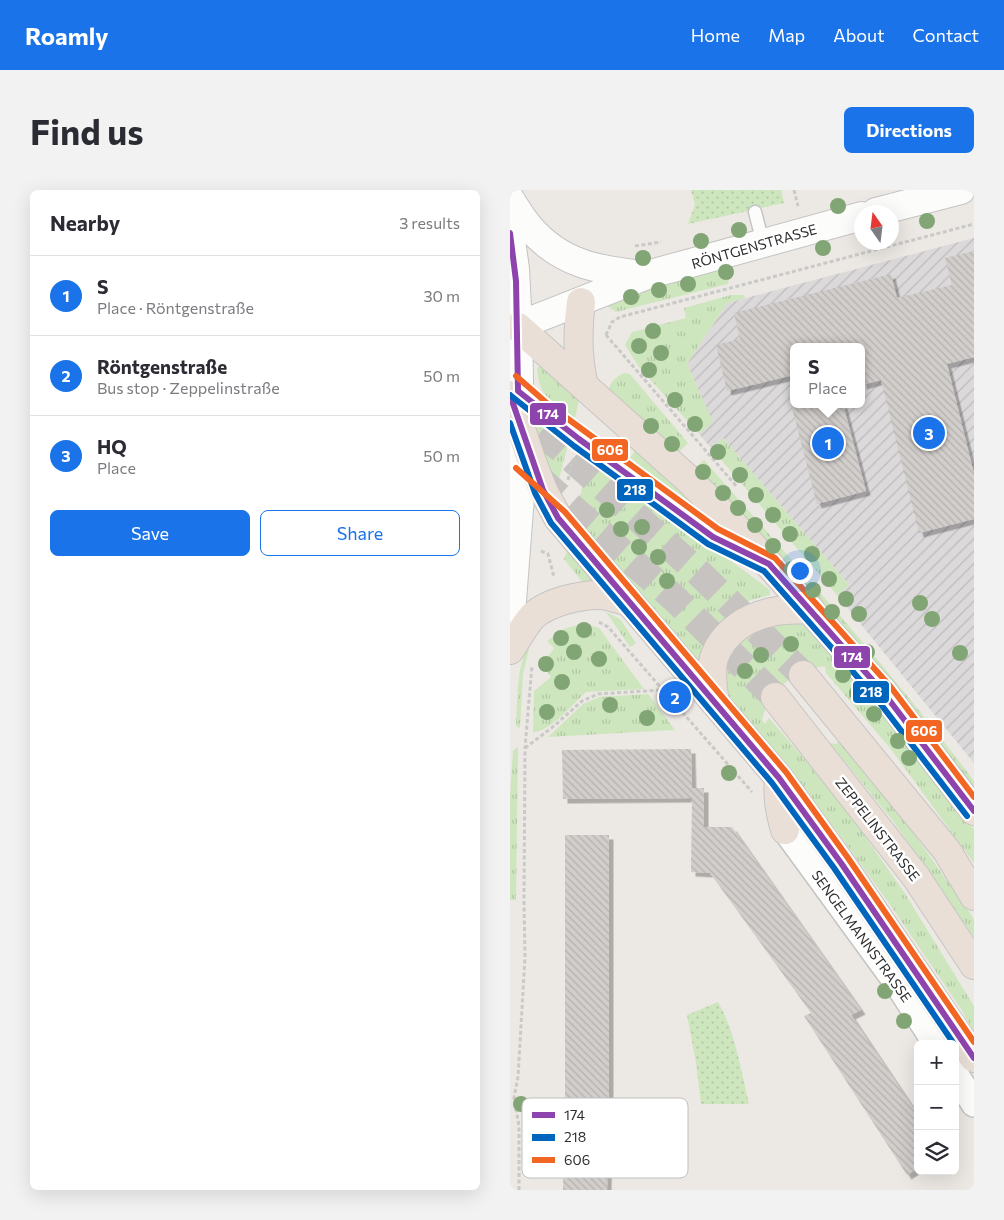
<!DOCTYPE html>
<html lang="en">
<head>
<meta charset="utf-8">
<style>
  :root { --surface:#fff; --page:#f2f2f3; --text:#2b2b33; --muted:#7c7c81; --line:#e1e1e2; --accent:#1a73e8 }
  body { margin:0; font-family:Commissioner,sans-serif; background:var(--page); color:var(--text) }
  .controls { position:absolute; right:15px; bottom:15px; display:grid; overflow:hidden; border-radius:8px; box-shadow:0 5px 20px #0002 }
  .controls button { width:45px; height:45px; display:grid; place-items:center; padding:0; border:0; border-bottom:1px solid var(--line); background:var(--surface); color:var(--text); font:25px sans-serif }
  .compass { position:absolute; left:344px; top:15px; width:45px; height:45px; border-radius:50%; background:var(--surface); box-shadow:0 5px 20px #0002; rotate:346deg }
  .you { position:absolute; left:289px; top:380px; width:18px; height:18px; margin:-12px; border:4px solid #fff; border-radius:50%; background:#1a73e8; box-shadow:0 0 0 8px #1a73e833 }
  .badge { display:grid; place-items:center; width:32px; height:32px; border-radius:50%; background:var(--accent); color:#fff; font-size:16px; font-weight:700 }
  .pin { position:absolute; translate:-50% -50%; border:2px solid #fff; box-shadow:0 1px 5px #0006 }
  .popup { position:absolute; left:280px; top:153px; width:75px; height:65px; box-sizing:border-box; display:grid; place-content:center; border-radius:8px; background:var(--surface); filter:drop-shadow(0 1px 4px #0005); font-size:16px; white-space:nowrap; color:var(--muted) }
  .popup b { font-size:19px; color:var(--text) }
  .popup::after { content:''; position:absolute; left:50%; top:100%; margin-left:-10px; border:10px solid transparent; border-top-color:var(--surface) }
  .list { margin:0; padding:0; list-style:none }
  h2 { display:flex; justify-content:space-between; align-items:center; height:65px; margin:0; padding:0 20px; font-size:21px }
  h2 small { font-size:16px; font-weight:400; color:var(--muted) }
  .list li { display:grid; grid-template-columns:32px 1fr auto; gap:15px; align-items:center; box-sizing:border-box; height:80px; padding:0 20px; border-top:1px solid var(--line) }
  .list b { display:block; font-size:19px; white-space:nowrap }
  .list p { margin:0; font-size:16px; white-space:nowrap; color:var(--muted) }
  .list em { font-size:16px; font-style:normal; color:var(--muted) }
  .actions { display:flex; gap:10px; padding:15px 20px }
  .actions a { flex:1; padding:11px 0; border:1px solid var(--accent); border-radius:8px; text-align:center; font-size:18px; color:var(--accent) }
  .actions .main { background:var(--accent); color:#fff }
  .icon { flex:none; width:28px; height:28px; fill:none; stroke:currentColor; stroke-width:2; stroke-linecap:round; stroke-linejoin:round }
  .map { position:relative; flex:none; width:464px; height:1000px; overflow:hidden; border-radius:8px }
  header { display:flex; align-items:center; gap:30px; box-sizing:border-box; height:70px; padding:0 25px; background:var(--accent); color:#fff }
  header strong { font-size:24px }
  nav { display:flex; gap:28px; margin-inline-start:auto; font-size:18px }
  .intro { display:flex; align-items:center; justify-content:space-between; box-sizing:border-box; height:120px; padding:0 30px }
  h1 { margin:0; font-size:35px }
  .button { padding:12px 22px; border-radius:8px; background:var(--accent); color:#fff; font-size:18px; font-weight:700 }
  main { display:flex; gap:30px; padding:0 30px }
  aside { flex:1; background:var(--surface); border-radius:8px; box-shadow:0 5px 20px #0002 }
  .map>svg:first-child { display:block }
  .industrial { fill:url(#industrial-furrows); fill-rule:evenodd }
  .grass { fill:url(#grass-tufts) }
  .park { fill:url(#park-dots) }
  .building { fill:url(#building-back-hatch); filter:url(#shadow) }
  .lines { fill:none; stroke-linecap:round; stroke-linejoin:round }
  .highway-tunnel { stroke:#c6c3c0; stroke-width:28; stroke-dasharray:28 14; stroke-linecap:butt }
  .lane-casing { stroke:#c5c4c5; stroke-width:15 }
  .street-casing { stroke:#c5c4c5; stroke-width:28 }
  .secondary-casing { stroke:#c5c4c5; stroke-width:30 }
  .highway-casing { stroke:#c6c5c4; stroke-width:30 }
  .path { stroke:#c9c9c8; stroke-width:3; stroke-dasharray:4 2.5; stroke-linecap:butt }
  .lane { stroke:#fcfcfb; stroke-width:12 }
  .street { stroke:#fcfcfb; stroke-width:25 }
  .secondary { stroke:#fcfcfb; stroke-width:28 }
  .highway { stroke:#eadfd6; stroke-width:28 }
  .bus-1-casing { stroke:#fff; stroke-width:10 }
  .bus-2-casing { stroke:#fff; stroke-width:10 }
  .bus-3-casing { stroke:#fff; stroke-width:10 }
  .bus-1 { stroke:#8e44ad; stroke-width:6 }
  .bus-2 { stroke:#0065bd; stroke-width:6 }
  .bus-3 { stroke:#f26522; stroke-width:6 }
  .tree { fill:#82a575 }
  .labels { text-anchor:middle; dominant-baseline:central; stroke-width:5; stroke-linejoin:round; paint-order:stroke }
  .street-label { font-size:14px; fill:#2e2e2e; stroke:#fff }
  .key { fill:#fff; stroke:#c0c0c0; stroke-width:1 }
  .key-label { font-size:14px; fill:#2e2e2e }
  .line-badge { stroke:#fff; stroke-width:2 }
  .badge-label { font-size:14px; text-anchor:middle; font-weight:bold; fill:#fff }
</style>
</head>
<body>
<header>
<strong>Roamly</strong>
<nav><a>Home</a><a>Map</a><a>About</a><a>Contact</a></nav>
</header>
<div class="intro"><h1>Find us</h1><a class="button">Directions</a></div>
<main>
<aside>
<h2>Nearby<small>3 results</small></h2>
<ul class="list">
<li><span class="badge">1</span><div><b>S</b><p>Place · Röntgenstraße</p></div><em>30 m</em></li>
<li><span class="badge">2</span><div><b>Röntgenstraße</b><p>Bus stop · Zeppelinstraße</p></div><em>50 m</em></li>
<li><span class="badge">3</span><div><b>HQ</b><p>Place</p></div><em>50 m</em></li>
</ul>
<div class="actions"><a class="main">Save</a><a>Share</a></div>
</aside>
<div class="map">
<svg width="464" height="1000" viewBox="0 0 464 1000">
  <defs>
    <pattern id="industrial-furrows" width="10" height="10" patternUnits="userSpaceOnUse" patternTransform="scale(1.25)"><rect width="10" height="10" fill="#dcd9db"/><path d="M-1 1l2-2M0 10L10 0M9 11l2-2" fill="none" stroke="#bdbbbc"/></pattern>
    <pattern id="grass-tufts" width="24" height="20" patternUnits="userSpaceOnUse" patternTransform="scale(1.25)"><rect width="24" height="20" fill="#cee6be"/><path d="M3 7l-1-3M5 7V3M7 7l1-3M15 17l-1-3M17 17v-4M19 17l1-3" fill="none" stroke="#b1c6a4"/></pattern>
    <pattern id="park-dots" width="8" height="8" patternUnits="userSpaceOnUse" patternTransform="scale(1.25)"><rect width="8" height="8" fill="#cee6be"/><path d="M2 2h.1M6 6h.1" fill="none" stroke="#b1c6a4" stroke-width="1.8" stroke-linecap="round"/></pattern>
    <pattern id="building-back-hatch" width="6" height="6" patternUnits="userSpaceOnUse" patternTransform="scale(1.25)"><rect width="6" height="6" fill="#d1cecb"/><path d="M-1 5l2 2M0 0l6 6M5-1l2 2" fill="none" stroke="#b4b1af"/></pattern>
    <filter id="shadow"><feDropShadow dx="4.5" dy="4.5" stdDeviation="0" flood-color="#0004"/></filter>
  </defs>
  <rect width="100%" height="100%" fill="#ece8e4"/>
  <!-- industrial -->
  <path class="industrial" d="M464,48V573L327,405L339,395L214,249L201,258L189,244L202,231L177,174L217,113ZM284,157H352V214H284Z"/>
  <!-- grass -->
  <path class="grass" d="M221,77L218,94L106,122L97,116L101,112L131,102Z
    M221,105H234L235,108L217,113L177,174L203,232L189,244L129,177L115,155L122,142L176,128L174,118Z
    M31,175L69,211L63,236C44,221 28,204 27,178Z
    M114,183L120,184L178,253L167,264L98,203C100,192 104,188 114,183Z
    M30,231L34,232L59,250L48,294C36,277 20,253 30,231Z
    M213,248L339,395L327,405L201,258Z
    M126,259L204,331L203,336H198L162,309L166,303L120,268Z
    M80,266L260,400V405L241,410L220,422L202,441L188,477L92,368L65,326Z
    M194,270C286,375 380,479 464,591V604L185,278Z
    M57,361L83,391L74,394L54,369Z
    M96,422L110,429L126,453L120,457Z
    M281,429L305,441L335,472L451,620L464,639V673L380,558L316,483L315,476C284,481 260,499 252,530L255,534L259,528L291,565L342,628L394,702L464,816V842L451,819L381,716L326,640L220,515L212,490L214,469L239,438Z
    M67,435H80L89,438L134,499L76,502C64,513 39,543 23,542L24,501L41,487L31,473L38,467L44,458L37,451L54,439Z
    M19,454V459L13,484L10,538L6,536C8,509 6,478 19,454Z
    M138,504L165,540L38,547L73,514L89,507Z
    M329,547L392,627L460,723L464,730V747L383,631L320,553L327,554Z
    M8,557L6,710H0V606L3,561Z"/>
  <!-- park -->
  <path class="park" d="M181,0H271L274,13L178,34L185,15Z
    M208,812C224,838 232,884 239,914H191L186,872L177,825Z"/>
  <!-- building -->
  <path class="building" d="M464,61V167L437,174L464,284V329L409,343L371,190L352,195V157H284V185L217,201L206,155L230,149L224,123L381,84L387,108L442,95L435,68Z
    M284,204V214H333L356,301L307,314L279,206Z
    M181,559L182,598H194V637H222L351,820L341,825L408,925V978L397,985L294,826L301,823L200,683L181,682L182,608L53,609L52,560Z
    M55,645H99V913H55Z
    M54,928H98L97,1000H53Z"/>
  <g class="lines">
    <!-- highway-tunnel -->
    <path class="highway-tunnel" d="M0,213L189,383L293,485
      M28,288L165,409L265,507"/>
    <defs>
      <path id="lane" d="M245,22L253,53
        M11,203L69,249L203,347L241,365"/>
      <path id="street" d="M275,640L388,795L426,854
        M445,883L464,914"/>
      <path id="secondary" d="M0,9C6,19 12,29 20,38C51,74 88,80 133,85
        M366,22L451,0
        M0,43L5,79L8,137L11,294L0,436
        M0,139L137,85L352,26"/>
      <path id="highway" d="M71,112C67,141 67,167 74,196
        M8,137L178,289L221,332L373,502L464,621
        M0,205L21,269L33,300L48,328L269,588L331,673L464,868
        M0,460C7,449 14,436 22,427C37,412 72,404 92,405C101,406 111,410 119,412
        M293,485L437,661L464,706
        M265,507L406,687L464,775
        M205,513C203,500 200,481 204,468C213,442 237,427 262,422C274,419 288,420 300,419
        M269,588C267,607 270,622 275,640"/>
    </defs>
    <!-- lane casing -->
    <use href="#lane" class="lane-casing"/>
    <!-- street casing -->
    <use href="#street" class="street-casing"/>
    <!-- secondary casing -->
    <use href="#secondary" class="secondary-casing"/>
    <!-- highway casing -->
    <use href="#highway" class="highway-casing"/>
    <!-- path -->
    <path class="path" d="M284,0L288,16
      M125,56L151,52
      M96,145L227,297
      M96,145L102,132L110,127L464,34
      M58,290L63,269
      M31,361L38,364L44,387
      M89,432L98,437L242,602
      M15,558L44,536L72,511L88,504L151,500
      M9,1000V936L4,908L8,887L15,767L14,711L15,558L22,475"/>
    <!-- lane -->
    <use href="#lane" class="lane"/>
    <!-- street -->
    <use href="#street" class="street"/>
    <!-- secondary -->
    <use href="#secondary" class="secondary"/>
    <!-- highway -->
    <use href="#highway" class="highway"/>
    <defs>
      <path id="bus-1" d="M0,43L6,91L8,201L69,249L203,347L259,374L373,502L464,621
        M0,205L33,300L48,328L269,588L331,673L464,868"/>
      <path id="bus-2" d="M0,205L64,256L198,354L254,381L366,508L457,626
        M0,233L25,303L41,333L262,593L324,678L444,854"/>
      <path id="bus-3" d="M6,186L39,215L208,339L265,368L380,496L464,607
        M6,278L55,322L276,582L338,668L464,852"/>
    </defs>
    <!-- bus-1 casing -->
    <use href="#bus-1" class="bus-1-casing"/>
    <!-- bus-2 casing -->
    <use href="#bus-2" class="bus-2-casing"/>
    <!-- bus-3 casing -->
    <use href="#bus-3" class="bus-3-casing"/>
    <!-- bus-1 -->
    <use href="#bus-1" class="bus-1"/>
    <!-- bus-2 -->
    <use href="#bus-2" class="bus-2"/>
    <!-- bus-3 -->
    <use href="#bus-3" class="bus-3"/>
  </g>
  <!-- trees -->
  <g class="tree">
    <circle cx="328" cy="16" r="8"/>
    <circle cx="417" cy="31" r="8"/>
    <circle cx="229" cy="40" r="8"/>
    <circle cx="191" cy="51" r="8"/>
    <circle cx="313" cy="58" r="8"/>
    <circle cx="133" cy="68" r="8"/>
    <circle cx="216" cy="82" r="8"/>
    <circle cx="178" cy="94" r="8"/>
    <circle cx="149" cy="100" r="8"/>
    <circle cx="121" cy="107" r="8"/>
    <circle cx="143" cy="141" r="8"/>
    <circle cx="129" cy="156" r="8"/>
    <circle cx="151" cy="163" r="8"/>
    <circle cx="139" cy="180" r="8"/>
    <circle cx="165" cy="210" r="8"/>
    <circle cx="185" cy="234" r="8"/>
    <circle cx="141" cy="236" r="8"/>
    <circle cx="162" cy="254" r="8"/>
    <circle cx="208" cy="262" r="8"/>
    <circle cx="193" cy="282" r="8"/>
    <circle cx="230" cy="285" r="8"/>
    <circle cx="213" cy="303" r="8"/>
    <circle cx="246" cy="305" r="8"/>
    <circle cx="228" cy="318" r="8"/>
    <circle cx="97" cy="320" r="8"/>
    <circle cx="263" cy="325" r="8"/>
    <circle cx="245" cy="335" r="8"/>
    <circle cx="132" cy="337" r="8"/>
    <circle cx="111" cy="339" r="8"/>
    <circle cx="280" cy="344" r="8"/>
    <circle cx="263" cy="356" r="8"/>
    <circle cx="129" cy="357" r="8"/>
    <circle cx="302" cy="364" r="8"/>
    <circle cx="148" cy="367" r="8"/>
    <circle cx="282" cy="379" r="8"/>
    <circle cx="319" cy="389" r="8"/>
    <circle cx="157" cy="391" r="8"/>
    <circle cx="303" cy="400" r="8"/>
    <circle cx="336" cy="409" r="8"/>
    <circle cx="410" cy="413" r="8"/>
    <circle cx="322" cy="422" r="8"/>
    <circle cx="349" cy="424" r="8"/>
    <circle cx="422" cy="429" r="8"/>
    <circle cx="74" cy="440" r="8"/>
    <circle cx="51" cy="448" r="8"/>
    <circle cx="281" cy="454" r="8"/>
    <circle cx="64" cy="462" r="8"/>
    <circle cx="357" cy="462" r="8"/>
    <circle cx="450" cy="463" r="8"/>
    <circle cx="251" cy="465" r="8"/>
    <circle cx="89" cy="469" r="8"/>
    <circle cx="36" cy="474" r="8"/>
    <circle cx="235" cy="481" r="8"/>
    <circle cx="333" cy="485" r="8"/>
    <circle cx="52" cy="492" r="8"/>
    <circle cx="347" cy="503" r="8"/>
    <circle cx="100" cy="515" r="8"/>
    <circle cx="37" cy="522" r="8"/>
    <circle cx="364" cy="524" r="8"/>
    <circle cx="137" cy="528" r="8"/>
    <circle cx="388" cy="551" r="8"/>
    <circle cx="399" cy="568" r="8"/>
    <circle cx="219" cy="583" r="8"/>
    <circle cx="375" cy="801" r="8"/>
    <circle cx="394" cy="831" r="8"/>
    <circle cx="11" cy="914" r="8"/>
  </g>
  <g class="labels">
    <!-- street labels -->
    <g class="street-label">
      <text transform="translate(244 56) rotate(-16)">RÖNTGENSTRASSE</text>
      <text transform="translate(368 639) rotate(52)">ZEPPELINSTRASSE</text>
      <text transform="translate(352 746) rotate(54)">SENGELMANNSTRASSE</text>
    </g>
  </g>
  <!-- legend -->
  <rect x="12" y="908" width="166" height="80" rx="8" class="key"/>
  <rect x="22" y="922" width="23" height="6" fill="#8e44ad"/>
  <rect x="22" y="944" width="23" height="7" fill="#0065bd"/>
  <rect x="22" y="967" width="23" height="6" fill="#f26522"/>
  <g class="key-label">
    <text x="54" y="930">174</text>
    <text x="54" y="952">218</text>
    <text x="54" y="975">606</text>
  </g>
  <g class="line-badge">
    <rect x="19" y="212" width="38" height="24" rx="5" fill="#8e44ad"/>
    <rect x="81" y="248" width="38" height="24" rx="5" fill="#f26522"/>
    <rect x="106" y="288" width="38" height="24" rx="5" fill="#0065bd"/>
    <rect x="323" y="455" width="38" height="24" rx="5" fill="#8e44ad"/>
    <rect x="342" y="490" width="38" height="24" rx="5" fill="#0065bd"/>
    <rect x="395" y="529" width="38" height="24" rx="5" fill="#f26522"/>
  </g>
  <g class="badge-label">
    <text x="38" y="229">174</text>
    <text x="100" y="265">606</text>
    <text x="125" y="305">218</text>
    <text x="342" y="472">174</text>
    <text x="361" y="507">218</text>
    <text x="414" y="546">606</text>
  </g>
</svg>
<div class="controls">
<button>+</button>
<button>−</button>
<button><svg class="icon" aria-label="layers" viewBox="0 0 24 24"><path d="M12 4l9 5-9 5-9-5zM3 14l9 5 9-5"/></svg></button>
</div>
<svg class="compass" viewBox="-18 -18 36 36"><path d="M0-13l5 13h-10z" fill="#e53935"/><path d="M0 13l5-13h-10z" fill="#7c7c81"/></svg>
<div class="you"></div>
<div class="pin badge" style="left:318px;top:253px">1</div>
<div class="popup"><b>S</b>Place</div>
<div class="pin badge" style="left:165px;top:507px">2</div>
<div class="pin badge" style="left:419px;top:243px">3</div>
</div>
</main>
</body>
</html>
